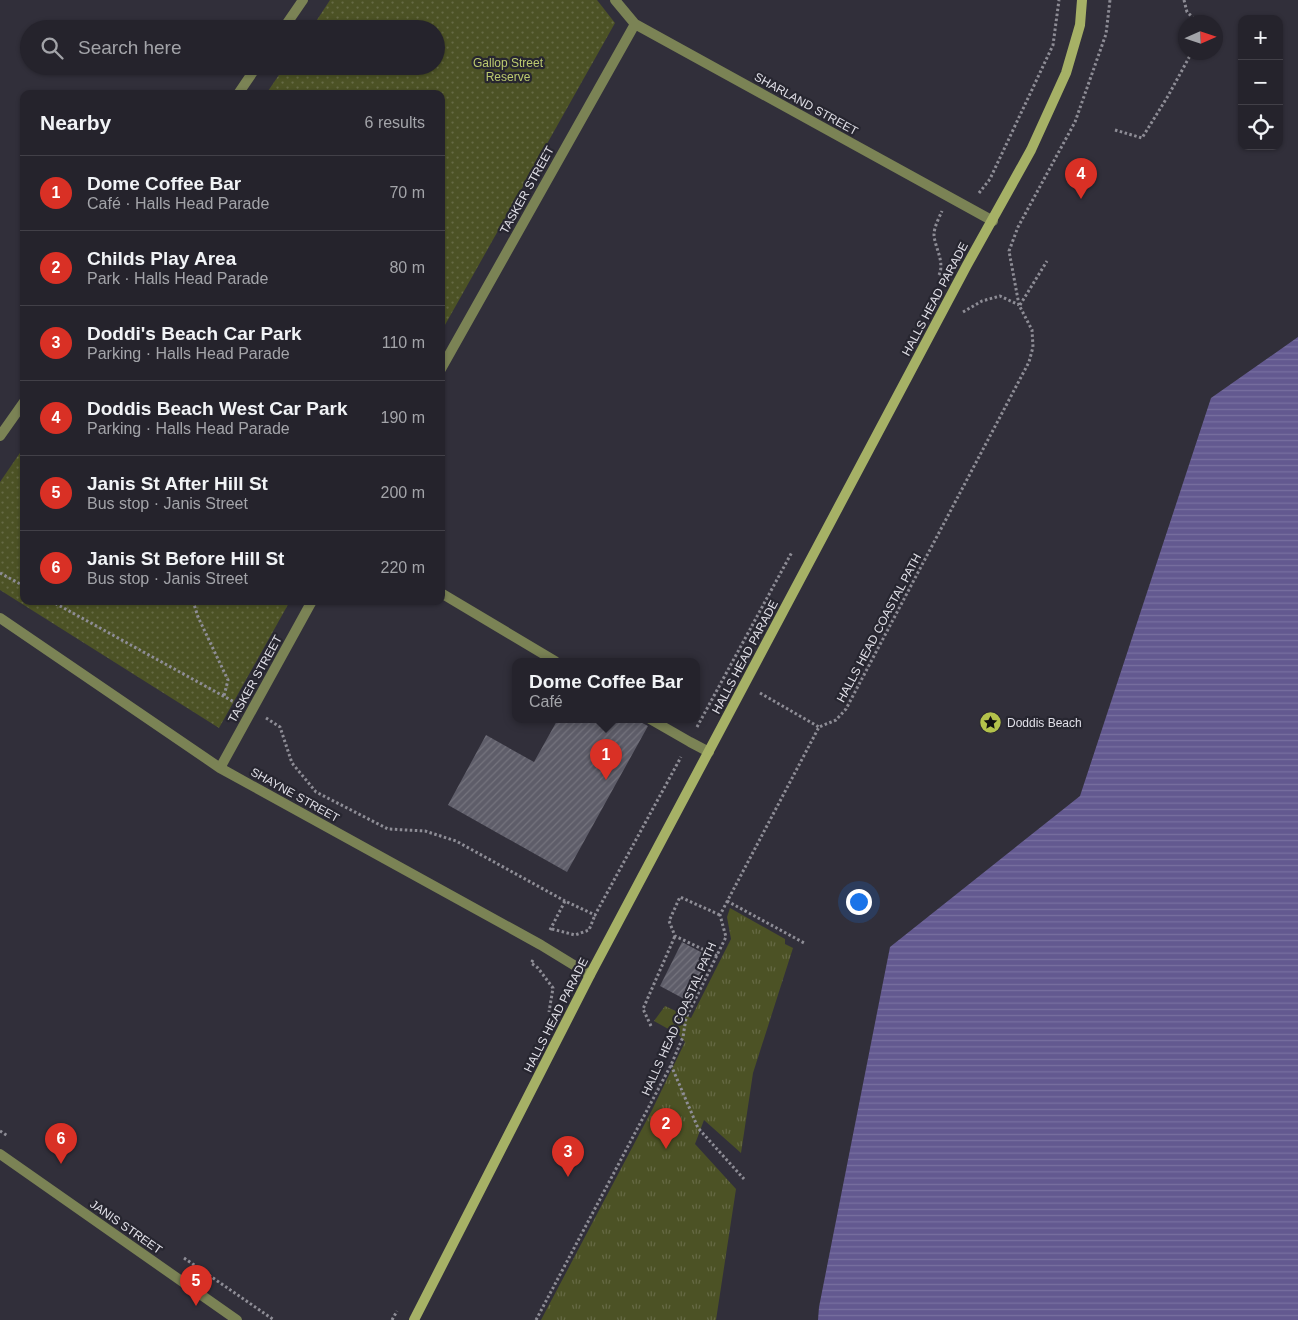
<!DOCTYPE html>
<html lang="en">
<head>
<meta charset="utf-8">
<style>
  :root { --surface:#25232c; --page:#312f38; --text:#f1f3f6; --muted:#a3a4a9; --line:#424048; --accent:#d93025 }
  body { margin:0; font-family:Arial,sans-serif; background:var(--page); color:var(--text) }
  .controls { position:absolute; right:15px; top:15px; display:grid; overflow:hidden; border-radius:10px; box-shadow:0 1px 4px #0004 }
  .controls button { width:45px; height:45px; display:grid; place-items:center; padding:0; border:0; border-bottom:1px solid var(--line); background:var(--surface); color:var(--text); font:25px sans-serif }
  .compass { position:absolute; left:1178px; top:15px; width:45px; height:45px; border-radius:50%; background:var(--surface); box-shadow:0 1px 4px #0004; rotate:87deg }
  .you { position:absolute; left:858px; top:901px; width:18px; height:18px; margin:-12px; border:4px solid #fff; border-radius:50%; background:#1a73e8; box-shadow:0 0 0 8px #1a73e833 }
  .badge { display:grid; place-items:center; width:32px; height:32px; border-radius:50%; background:var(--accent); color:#fff; font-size:16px; font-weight:700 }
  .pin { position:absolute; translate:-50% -41px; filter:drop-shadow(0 1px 2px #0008) }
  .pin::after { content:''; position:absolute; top:26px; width:18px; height:15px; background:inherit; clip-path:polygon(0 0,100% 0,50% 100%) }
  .popup { position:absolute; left:512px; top:658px; width:188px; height:65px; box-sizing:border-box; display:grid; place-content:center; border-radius:10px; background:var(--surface); filter:drop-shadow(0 1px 4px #0005); font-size:16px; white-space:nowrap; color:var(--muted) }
  .popup b { font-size:19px; color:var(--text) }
  .popup::after { content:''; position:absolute; left:50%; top:100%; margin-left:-10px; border:10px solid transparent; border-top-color:var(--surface) }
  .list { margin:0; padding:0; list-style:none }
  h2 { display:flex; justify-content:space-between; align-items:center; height:65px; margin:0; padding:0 20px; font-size:21px }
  h2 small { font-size:16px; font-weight:400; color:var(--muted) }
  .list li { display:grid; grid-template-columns:32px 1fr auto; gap:15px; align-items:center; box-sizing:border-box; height:75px; padding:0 20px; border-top:1px solid var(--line) }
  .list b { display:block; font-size:19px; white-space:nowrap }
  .list p { margin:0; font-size:16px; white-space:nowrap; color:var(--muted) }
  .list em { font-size:16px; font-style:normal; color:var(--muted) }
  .icon { flex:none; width:28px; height:28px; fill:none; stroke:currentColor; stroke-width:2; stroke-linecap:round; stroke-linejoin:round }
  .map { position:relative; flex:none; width:1298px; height:1320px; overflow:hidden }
  .search { position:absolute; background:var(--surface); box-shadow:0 1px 4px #0004; left:20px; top:20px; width:425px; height:55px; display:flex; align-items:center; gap:12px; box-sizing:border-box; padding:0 18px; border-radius:28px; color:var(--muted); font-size:19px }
  .panel { position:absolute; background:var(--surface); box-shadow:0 1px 4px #0004; left:20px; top:90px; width:425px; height:515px; border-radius:10px }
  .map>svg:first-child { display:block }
  .grass { fill:url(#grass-tufts) }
  .park { fill:url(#park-dots) }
  .water { fill:url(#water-rules) }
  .building { fill:url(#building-hatch) }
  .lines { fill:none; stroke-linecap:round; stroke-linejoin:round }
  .path { stroke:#8e8d96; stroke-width:3; stroke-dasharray:2.5 2.5; stroke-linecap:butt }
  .lane { stroke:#7b8355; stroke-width:10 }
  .street { stroke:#7b8355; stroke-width:10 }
  .secondary { stroke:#a6b166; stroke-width:10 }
  .labels { text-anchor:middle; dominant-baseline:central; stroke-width:4.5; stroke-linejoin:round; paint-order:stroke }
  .park-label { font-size:12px; fill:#bcca6f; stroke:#272630 }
  .street-label { font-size:12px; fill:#e0dfe7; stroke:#272630 }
  .poi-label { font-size:12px; fill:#e0dfe7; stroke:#272630; text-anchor:start }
</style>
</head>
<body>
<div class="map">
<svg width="1298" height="1320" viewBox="0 0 1298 1320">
  <defs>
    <pattern id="grass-tufts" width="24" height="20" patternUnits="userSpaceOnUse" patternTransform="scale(1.25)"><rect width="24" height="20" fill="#4c5225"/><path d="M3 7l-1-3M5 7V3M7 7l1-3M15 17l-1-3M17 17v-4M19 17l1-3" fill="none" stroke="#666a45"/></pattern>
    <pattern id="park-dots" width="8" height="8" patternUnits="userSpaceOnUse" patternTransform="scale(1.25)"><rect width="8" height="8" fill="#4c5225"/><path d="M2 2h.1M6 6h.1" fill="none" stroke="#666a45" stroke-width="1.8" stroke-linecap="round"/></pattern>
    <pattern id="water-rules" width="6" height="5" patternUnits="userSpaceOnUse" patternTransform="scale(1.25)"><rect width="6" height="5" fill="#635990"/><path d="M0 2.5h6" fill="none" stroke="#7970a0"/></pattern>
    <pattern id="building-hatch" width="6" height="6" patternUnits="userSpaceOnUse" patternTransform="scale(1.25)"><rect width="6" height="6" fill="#5e5d69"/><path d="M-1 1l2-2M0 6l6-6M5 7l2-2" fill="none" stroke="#75747e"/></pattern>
  </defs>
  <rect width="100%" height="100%" fill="#312f3a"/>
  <!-- grass -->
  <path class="grass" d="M730,908L785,939V944L793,948L753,1073L741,1153L704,1120L695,1144L736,1189L716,1320H541L652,1110L685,1042L679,1035L654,1021L665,1006L691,1018L731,939L727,917Z"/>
  <!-- park -->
  <path class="park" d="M330,0H597L615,23L441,332V94H266L285,66H436V29H311Z
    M24,447V601H290L219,728L0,590V482Z"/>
  <!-- water -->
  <path class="water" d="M1298,337V1320H818L819,1307L890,947L1080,796L1211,398Z"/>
  <!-- building -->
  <path class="building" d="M558,719H635L648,726L567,872L448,805L486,735L534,762Z
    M682,942L710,957L688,1001L660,986Z"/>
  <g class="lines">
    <!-- path -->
    <path class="path" d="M1184,0L1187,12L1198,22
      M1115,130L1142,138L1168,96L1192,52
      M979,193L990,179L1053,45L1059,0
      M939,275C945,262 935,248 934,235C934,227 939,218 942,211
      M1020,305L1047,261
      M963,312L982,301L1000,296L1019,305
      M0,573L24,586
      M51,601L236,703
      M193,601L198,617L228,680L224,696
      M760,693L819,727
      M266,718L280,727L292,763L316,792L388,829L425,831L456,841L565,901
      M697,727L792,552
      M727,901L806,944
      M552,929L575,935L589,930L595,915
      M550,930L565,901L595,915L681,757
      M717,956L675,936L669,921L680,897L720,915
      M533,960L531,963L538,968L553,988L549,1012
      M651,1026L643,1009L675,936
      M671,1065L698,1128L744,1179
      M0,1131L8,1136
      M184,1258L274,1320
      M392,1320L397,1311
      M536,1320L671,1065L683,1037L686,1018L726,937L720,915L819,727L836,720L846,709L1029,362L1033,347L1032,330L1019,305L1009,251L1018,227L1075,122L1106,34L1110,0"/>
    <!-- lane -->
    <path class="lane" d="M441,593L555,661
      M650,719L690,742L709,752"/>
    <!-- street -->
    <path class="street" d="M615,0L635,24L993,221
      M283,29L303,0
      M238,94L257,66
      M441,369L635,24
      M0,436L24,402
      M0,618L220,768L541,945L590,975
      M220,768L312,601
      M0,1154L237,1320"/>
    <!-- secondary -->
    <path class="secondary" d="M414,1320L590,975L967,265L1031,150L1066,73L1080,25L1082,0"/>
  </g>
  <!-- icons -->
  <defs>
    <symbol id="sight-disc" viewBox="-11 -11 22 22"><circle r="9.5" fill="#b3c24b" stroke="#272630"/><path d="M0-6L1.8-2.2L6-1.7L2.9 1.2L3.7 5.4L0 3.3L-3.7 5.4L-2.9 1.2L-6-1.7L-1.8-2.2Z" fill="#111"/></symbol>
  </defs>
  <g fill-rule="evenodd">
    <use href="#sight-disc" x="978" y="710" width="25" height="25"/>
  </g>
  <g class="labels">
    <!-- park labels -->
    <g class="park-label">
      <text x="508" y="63">Gallop Street<tspan x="508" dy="14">Reserve</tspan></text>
    </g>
    <!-- street labels -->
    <g class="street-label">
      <text transform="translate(806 104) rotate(29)">SHARLAND STREET</text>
      <text transform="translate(527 190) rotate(-61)">TASKER STREET</text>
      <text transform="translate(935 299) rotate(-62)">HALLS HEAD PARADE</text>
      <text transform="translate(879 628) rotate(-62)">HALLS HEAD COASTAL PATH</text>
      <text transform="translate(745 657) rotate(-62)">HALLS HEAD PARADE</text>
      <text transform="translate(255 679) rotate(-61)">TASKER STREET</text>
      <text transform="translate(295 795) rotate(29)">SHAYNE STREET</text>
      <text transform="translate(556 1015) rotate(-63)">HALLS HEAD PARADE</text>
      <text transform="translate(679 1019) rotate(-66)">HALLS HEAD COASTAL PATH</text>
      <text transform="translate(126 1227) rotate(35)">JANIS STREET</text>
    </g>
    <!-- poi labels -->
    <g class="poi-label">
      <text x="1007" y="723">Doddis Beach</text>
    </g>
  </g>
</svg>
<div class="controls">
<button>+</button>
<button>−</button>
<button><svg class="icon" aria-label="locate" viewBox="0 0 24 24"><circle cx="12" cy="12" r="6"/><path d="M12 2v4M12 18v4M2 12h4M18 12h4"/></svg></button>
</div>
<svg class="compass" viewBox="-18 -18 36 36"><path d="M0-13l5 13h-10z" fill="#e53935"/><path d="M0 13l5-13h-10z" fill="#a3a4a9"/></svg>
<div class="you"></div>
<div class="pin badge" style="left:606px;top:780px">1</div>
<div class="popup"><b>Dome Coffee Bar</b>Café</div>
<div class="pin badge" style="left:666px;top:1149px">2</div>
<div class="pin badge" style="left:568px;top:1177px">3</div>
<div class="pin badge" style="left:1081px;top:199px">4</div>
<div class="pin badge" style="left:196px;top:1306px">5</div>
<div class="pin badge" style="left:61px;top:1164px">6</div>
<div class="search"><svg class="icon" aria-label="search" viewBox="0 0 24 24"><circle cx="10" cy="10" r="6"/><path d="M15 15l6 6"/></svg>Search here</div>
<section class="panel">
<h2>Nearby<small>6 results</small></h2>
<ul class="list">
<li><span class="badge">1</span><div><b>Dome Coffee Bar</b><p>Café · Halls Head Parade</p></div><em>70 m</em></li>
<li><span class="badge">2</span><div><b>Childs Play Area</b><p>Park · Halls Head Parade</p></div><em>80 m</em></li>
<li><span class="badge">3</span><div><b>Doddi's Beach Car Park</b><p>Parking · Halls Head Parade</p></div><em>110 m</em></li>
<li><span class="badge">4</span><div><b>Doddis Beach West Car Park</b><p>Parking · Halls Head Parade</p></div><em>190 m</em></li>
<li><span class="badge">5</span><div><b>Janis St After Hill St</b><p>Bus stop · Janis Street</p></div><em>200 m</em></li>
<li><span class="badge">6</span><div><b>Janis St Before Hill St</b><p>Bus stop · Janis Street</p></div><em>220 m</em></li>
</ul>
</section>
</div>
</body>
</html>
